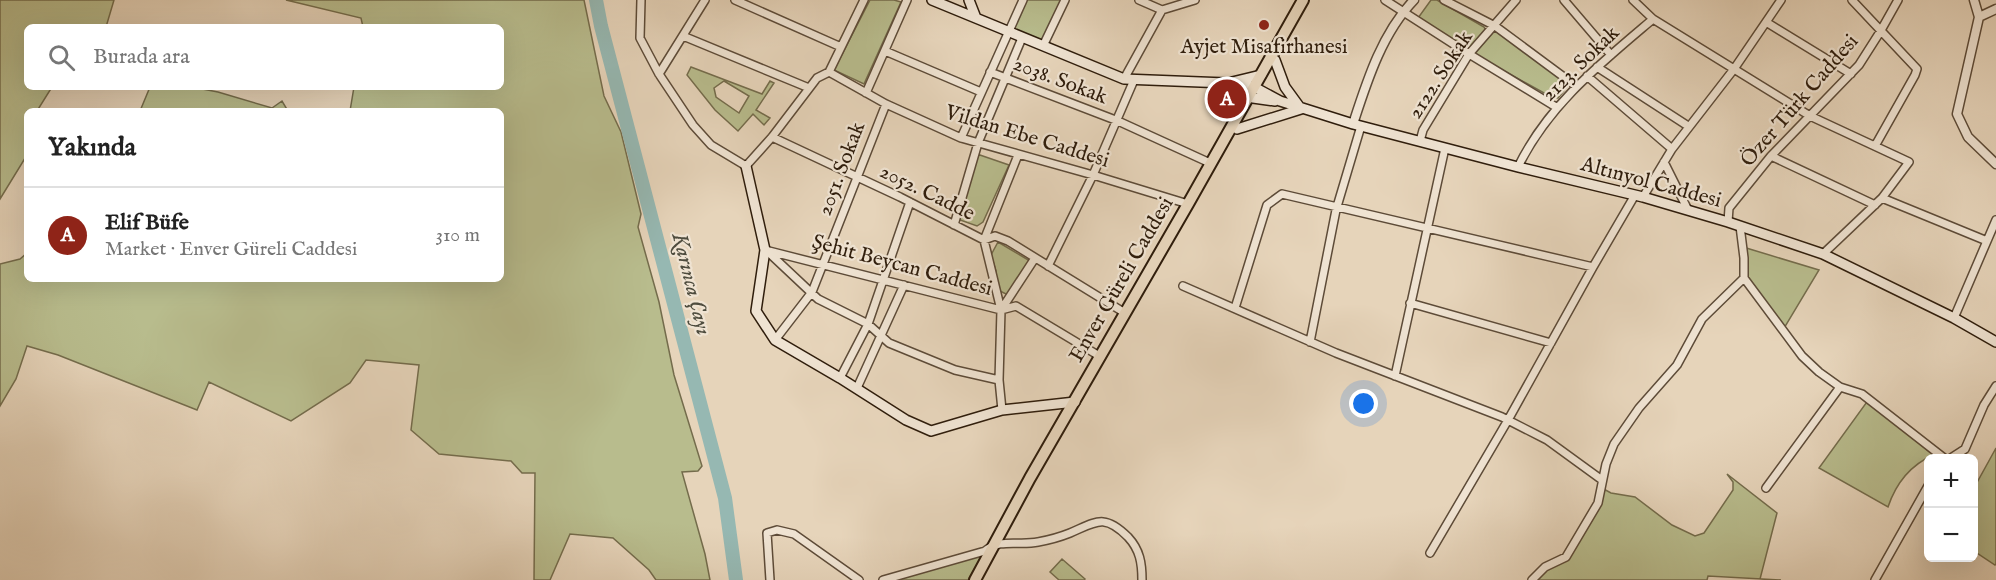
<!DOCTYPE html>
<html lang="tr">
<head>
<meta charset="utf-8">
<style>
  :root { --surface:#fff; --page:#f6f6f6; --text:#222; --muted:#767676; --line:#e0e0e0; --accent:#8f2418 }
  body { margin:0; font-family:"IM FELL English",serif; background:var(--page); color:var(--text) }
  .controls { position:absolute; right:18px; bottom:18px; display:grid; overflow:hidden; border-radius:9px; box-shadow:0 6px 24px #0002 }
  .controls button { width:54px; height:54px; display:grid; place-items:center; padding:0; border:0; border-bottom:2px solid var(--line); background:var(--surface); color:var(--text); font:30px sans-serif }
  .you { position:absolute; left:1364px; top:404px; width:21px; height:21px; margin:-15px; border:4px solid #fff; border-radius:50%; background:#1a73e8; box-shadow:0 0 0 9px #1a73e833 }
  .badge { display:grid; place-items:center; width:39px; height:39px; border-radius:50%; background:var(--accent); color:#fff; font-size:20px; font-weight:700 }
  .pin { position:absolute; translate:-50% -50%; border:3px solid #fff; box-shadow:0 2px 6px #0006 }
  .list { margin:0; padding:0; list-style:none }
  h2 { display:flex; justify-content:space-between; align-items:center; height:78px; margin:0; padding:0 24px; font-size:26px }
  h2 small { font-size:20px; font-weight:400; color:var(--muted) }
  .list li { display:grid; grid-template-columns:39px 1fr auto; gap:18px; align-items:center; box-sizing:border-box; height:96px; padding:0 24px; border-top:2px solid var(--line) }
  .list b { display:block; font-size:22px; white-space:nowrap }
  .list p { margin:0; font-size:20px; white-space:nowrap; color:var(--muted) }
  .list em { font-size:20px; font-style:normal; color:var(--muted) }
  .icon { flex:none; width:33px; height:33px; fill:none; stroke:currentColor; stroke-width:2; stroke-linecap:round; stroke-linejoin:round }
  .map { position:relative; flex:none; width:1996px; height:580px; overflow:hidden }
  .search { position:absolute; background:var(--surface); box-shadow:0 6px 24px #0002; left:24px; top:24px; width:480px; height:66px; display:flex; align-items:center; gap:15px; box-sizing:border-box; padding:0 21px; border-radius:9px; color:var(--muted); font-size:22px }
  .panel { position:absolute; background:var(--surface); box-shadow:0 6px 24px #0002; left:24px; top:108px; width:480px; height:174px; border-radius:9px }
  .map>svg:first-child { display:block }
  .green { fill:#b8bc8d; stroke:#746c4c; stroke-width:1.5; fill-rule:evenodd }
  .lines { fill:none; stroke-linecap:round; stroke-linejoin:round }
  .river { stroke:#96b8b2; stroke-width:14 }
  .minor-casing { stroke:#5d4b38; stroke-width:10 }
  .tertiary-casing { stroke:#5d4b38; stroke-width:11 }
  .secondary-casing { stroke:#2f1d0c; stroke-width:12 }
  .primary-casing { stroke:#2f1d0c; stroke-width:14 }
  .minor { stroke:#efe3d2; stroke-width:7 }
  .tertiary { stroke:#efe3d2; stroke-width:8 }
  .secondary { stroke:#efe3d2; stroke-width:9 }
  .primary { stroke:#e6d4ba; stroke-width:10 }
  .poi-dot { fill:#8f2418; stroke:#efe3d2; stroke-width:2 }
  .labels { text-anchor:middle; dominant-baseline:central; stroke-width:4.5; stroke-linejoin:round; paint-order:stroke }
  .poi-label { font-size:21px; fill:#2f1d0c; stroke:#efe3d2 }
  .street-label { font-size:21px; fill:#2f1d0c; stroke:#efe3d2 }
  .water-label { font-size:22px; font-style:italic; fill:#4e4c3e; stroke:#efe3d2 }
</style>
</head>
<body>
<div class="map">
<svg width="1996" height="580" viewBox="0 0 1996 580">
  <rect width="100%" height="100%" fill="#e6d4ba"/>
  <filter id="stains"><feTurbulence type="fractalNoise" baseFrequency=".00333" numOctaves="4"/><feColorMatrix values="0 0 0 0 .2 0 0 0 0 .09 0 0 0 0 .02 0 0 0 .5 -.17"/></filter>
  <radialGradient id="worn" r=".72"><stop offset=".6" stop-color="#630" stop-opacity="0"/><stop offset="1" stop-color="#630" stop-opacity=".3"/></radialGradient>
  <!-- green -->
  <path class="green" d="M0,0H114L106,27H27V87H52L37,111H27V155L0,199Z
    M286,0H584L604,96L621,132L641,214L638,227L659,302L674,375L702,466L698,471L682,472L705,554L710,580H656L649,570L613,538L570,534L550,580H534L535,473H522L511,461L439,454L411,430L419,365L366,360L350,383L291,421L209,382L197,410L58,355L27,346L16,379L0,406V264L20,259L27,253V279H501V111H350L354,87H501V27H363L361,18Z
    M870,0H894L901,2L864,84L834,70Z
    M1023,0H1065L1043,46L1008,32Z
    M1431,0H1437L1484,27L1486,30L1469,49H1467L1418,18Z
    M1494,31L1498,32L1566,82L1567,87L1558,98H1553L1477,56L1475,53Z
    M691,67L762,94L770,81L774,83L756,110L770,118L764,125L753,114L738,131L715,110L687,75ZM724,81L749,96L739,113L716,97L714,88Z
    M150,87H192L218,92L272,108L282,101L288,111H140Z
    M977,154L1009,165L983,222L977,226L960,220L959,217Z
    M998,242L1030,261L1008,295L996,289V271L991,255Z
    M1743,247L1819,270L1783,330L1744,278Z
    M1869,399L1933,455C1911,465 1896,483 1888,507L1819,468Z
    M1996,448V564L1995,565L1974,551V488Z
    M1727,474L1777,513L1760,579L1781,580L1708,576L1707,580H1532L1566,557L1598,503L1600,487L1611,493L1635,497L1672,525L1695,536L1704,533L1733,490V482Z
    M983,554L968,580H883Z
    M1062,559L1085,579L1084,580H1059L1050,572Z"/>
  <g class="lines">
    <!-- river -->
    <path class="river" d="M596,0L601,26L725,498L736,580"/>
    <defs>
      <path id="minor" d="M641,0L640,38L659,74L693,125L711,145L746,166L772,137L817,78L829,72L864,0
        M735,0L841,47
        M1139,0L1162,10L1195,0
        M1385,0L1469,54L1556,107
        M1444,0L1495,26L1576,86
        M1564,0L1611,55
        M1633,0L1653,19L1810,116L1909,162L1882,198L1823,254
        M1852,0L1917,69L1915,75L1875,146
        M1766,22L1851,74
        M683,36L809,88
        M1043,46L1065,0
        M885,51L981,92
        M1597,67L1688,126
        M829,72L886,104L961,138L1093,175L1188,204
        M990,72L1118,121L1210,163
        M659,74L705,0
        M1587,76L1672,149
        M1124,79L1162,10
        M866,93L907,0
        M772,137L900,197L984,240L995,236L1008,241L1125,313
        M961,138L1023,0
        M1420,141L1423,130L1469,54L1516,0
        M1771,156L1875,205
        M1664,162L1688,210
        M1518,167C1548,105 1601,63 1653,19
        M1643,197L1672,149L1734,69L1781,0
        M1882,198L1987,241
        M1728,222L1729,208L1771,156L1859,65L1880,32L1898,0
        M954,225L978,143L1022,38
        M765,250L1001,310L1016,306L1101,357
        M767,251L818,299L868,324L889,343L955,370L999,380
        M1048,266L1093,175L1134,80
        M1744,278L1802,356L1819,372L1840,387L1862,394L1944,458
        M1183,286L1336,353L1502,417L1547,440L1602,480
        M1410,303L1551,343
        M1235,308L1267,205L1282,194L1593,267
        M1001,310L1035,258
        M1954,318L1996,220
        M775,340L812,292L886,104
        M1310,342L1336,210L1361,126
        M1395,376L1445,148
        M840,378L868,324L910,202
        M857,388L904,285
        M1002,410L999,380L1001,310L984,240L1018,155
        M1951,458L1965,449L1984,405L1996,386
        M1766,488L1840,387
        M1430,553L1508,420L1593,267L1635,195
        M770,580L767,533L777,530L794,534L859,580
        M883,580L985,551C1000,538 1019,546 1038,542C1049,540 1060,537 1070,533C1096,522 1104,513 1128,537C1140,550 1142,563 1142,580
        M1532,580L1545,567L1566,557L1598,503L1606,464L1614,444L1639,408L1677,365L1702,319L1744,278V258L1740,226
        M1875,580L1928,486"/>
      <path id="tertiary" d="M1974,0L1979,17L1957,114L1968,137L1996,164
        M1979,17L1996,9
        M1353,124C1367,81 1382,33 1414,0"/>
      <path id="secondary" d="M932,0L1124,79L1226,83L1254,87L1280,101L1353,124L1518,167L1643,197L1728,222L1823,254L1954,318L1996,342
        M969,0L976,18
        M1232,82L1261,75
        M1219,86L1253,98L1275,101
        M1227,90L1235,99L1237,117
        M1237,129L1301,109L1285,87L1275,60
        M746,166L765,250L756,311L775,340L840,378L906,420L931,431L1002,410L1075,402"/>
      <path id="primary" d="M975,580L1030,478L1188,204L1303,0"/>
    </defs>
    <!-- minor casing -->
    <use href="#minor" class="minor-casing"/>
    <!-- tertiary casing -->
    <use href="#tertiary" class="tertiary-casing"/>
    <!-- secondary casing -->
    <use href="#secondary" class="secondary-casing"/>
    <!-- primary casing -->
    <use href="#primary" class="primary-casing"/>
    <!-- minor -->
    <use href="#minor" class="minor"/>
    <!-- tertiary -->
    <use href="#tertiary" class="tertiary"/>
    <!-- secondary -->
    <use href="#secondary" class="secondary"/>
    <!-- primary -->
    <use href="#primary" class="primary"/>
  </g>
  <!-- markers -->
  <circle class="poi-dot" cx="1264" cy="25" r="6"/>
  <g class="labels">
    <!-- poi labels -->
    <g class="poi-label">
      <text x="1264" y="47">Ayjet Misafirhanesi</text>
    </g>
    <!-- street labels -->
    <g class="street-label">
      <text transform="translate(1581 64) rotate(-44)">2123. Sokak</text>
      <text transform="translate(1441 75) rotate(-57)">2122. Sokak</text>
      <text transform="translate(1060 81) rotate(21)">2038. Sokak</text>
      <text transform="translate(1800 101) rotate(-49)">Özer Türk Caddesi</text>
      <text transform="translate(1027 137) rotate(17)">Vildan Ebe Caddesi</text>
      <text transform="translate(842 169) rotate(-69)">2051. Sokak</text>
      <text transform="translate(1651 183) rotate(15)">Altınyol Caddesi</text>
      <text transform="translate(927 193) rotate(26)">2052. Cadde</text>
      <text transform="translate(902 266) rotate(15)">Şehit Beycan Caddesi</text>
      <text transform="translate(1122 280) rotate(-60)">Enver Güreli Caddesi</text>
    </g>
    <!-- water labels -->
    <g class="water-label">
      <text transform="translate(691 284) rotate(76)">Karınca Çayı</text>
    </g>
  </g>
  <rect width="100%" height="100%" filter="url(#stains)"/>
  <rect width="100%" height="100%" fill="url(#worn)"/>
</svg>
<div class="controls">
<button>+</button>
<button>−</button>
</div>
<div class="you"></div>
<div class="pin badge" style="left:1227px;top:99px">A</div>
<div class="search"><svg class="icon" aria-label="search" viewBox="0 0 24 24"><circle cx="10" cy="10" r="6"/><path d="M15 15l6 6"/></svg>Burada ara</div>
<section class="panel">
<h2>Yakında<small></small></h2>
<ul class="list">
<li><span class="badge">A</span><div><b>Elif Büfe</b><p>Market · Enver Güreli Caddesi</p></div><em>310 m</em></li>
</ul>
</section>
</div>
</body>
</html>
